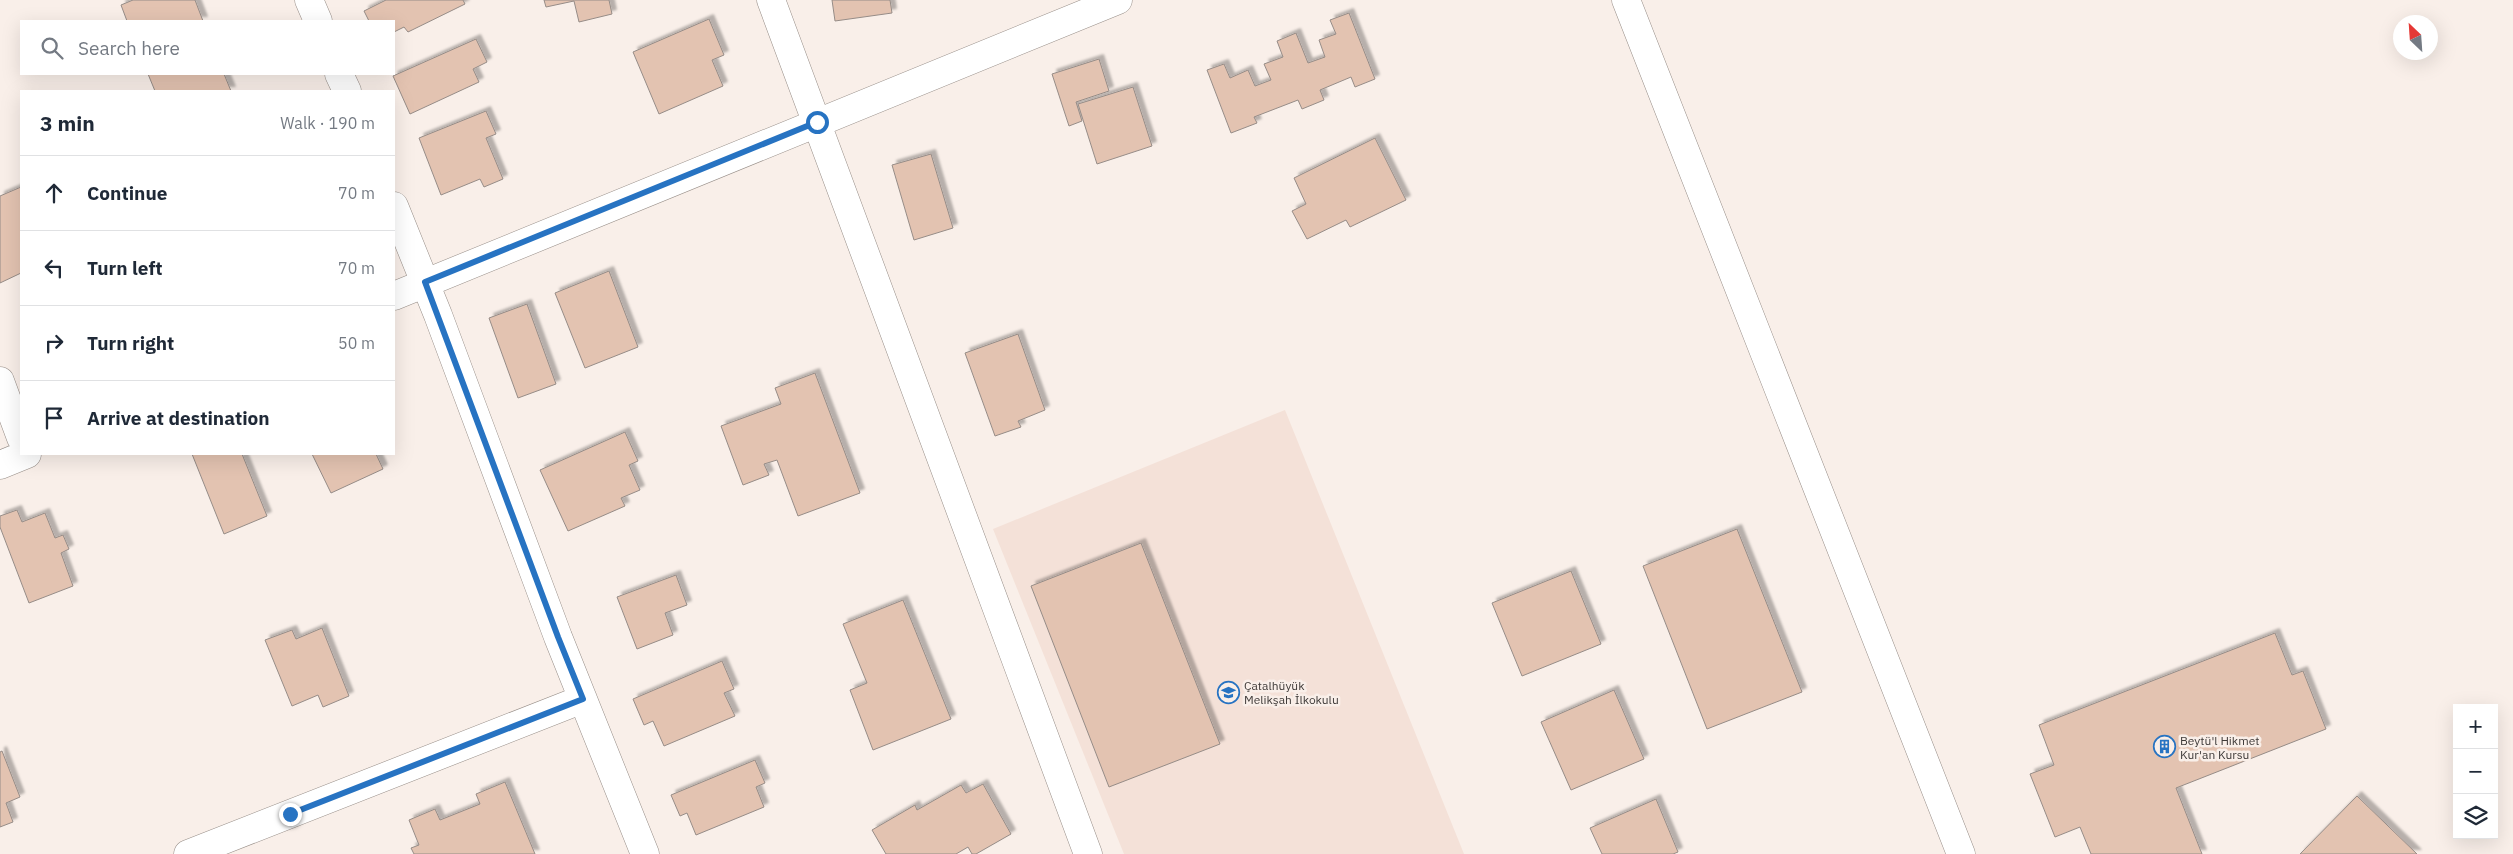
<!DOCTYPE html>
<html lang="en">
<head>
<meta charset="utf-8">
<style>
  :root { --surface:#fff; --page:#f2f2f3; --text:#1f2937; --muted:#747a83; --line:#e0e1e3 }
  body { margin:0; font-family:"IBM Plex Sans",sans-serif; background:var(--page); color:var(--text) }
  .controls { position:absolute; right:15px; bottom:15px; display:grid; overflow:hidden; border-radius:0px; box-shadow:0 5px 20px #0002 }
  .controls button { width:45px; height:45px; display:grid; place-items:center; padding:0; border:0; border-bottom:1px solid var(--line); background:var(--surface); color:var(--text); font:25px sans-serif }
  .compass { position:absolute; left:2393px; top:15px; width:45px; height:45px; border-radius:50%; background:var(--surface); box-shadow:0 5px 20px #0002; rotate:335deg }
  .stop { position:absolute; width:15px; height:15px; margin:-11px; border:4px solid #2773c2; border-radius:50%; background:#fff }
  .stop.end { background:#2773c2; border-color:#fff; box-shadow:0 1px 5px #0008 }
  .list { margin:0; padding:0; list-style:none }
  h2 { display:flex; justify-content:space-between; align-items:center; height:65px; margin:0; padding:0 20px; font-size:21px }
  h2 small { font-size:16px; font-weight:400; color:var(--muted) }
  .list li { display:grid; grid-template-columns:32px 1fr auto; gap:15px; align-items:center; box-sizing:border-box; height:75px; padding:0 20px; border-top:1px solid var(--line) }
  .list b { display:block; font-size:19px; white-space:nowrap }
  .list em { font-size:16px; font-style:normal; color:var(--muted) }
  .icon { flex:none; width:28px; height:28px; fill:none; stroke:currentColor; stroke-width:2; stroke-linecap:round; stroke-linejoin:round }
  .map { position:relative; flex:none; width:2513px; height:854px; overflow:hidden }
  .search { position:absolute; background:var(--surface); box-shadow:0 5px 20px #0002; left:20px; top:20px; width:375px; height:55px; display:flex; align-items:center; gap:12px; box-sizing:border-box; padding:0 18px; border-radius:0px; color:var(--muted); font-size:19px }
  .panel { position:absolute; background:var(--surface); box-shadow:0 5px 20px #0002; left:20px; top:90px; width:375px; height:365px; border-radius:0px }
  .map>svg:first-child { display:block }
  .built { fill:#f4e1d8 }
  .building { fill:#e3c3b1; stroke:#968c87; filter:url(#shadow) }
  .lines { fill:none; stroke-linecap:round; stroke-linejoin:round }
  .minor-casing { stroke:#978e88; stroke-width:29 }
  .tertiary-casing { stroke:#978e88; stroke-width:29 }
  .minor { stroke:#fff; stroke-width:28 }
  .tertiary { stroke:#fff; stroke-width:28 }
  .route { stroke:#2773c2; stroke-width:6 }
  .labels { text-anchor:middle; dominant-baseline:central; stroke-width:5; stroke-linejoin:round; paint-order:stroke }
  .poi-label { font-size:12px; fill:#3e3a38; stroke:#f9efe9; text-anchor:start }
</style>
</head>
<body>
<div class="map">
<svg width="2513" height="854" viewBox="0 0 2513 854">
  <defs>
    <filter id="shadow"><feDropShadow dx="4.5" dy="-4.5" stdDeviation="1" flood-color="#0004"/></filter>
  </defs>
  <rect width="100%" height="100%" fill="#f9efe9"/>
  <!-- built -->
  <path class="built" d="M1285,410L1464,854H1124L993,529Z"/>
  <!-- building -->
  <path class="building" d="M133,0H195L203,21H127L121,5Z
    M386,0H463L465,4L408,32L404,27L394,32V21H369L364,11Z
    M544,0H609L612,14L579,22L574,1L546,7Z
    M832,0H890L892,13L835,21Z
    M1349,13L1375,79L1355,87L1351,77L1320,90L1324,100L1302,109L1298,100L1254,117L1257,123L1231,133L1207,70L1224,64L1230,78L1248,70L1255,86L1271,80L1264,64L1283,57L1277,41L1296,33L1308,63L1325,57L1319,40L1336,34L1330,20Z
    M709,19L724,55L712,60L723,86L659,114L633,52Z
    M476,39L487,62L473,69L479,82L410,114L393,76Z
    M1099,59L1109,91L1076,102L1082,121L1069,126L1052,74Z
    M148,74H224L231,91H155Z
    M1133,87L1152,146L1097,164L1078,104Z
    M486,111L496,134L486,138L503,179L484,187L480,179L441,195L419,138Z
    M1375,138L1406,200L1350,227L1346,220L1307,239L1292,211L1306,204L1294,178Z
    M931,154L953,228L914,240L892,165Z
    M21,187V273L0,283V196Z
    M609,271L638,347L585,368L555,293Z
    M527,304L556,384L518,398L489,318Z
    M1018,334L1045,410L1018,421L1021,427L995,436L965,353Z
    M815,373L860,493L798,516L777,460L764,464L769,475L743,485L721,426L781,404L775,388Z
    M625,432L638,461L629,465L640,490L621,498L625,506L568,531L540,470Z
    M192,454H242L267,516L224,534Z
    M312,454H376L383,469L331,493Z
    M17,510L22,522L45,513L55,538L63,535L69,549L61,553L73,586L29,603L0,527V516Z
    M1737,529L1802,692L1707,729L1643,566Z
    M1141,543L1220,744L1109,787L1031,586Z
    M1571,571L1601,644L1522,676L1492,603Z
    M676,575L687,605L665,613L673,635L637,649L617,597Z
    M903,600L951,719L873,750L850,690L867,683L843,624Z
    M322,628L349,696L323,707L318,695L292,706L265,640L292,630L296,639Z
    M2275,633L2292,675L2303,671L2326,729L2176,788L2202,854H2091L2080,827L2055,837L2030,774L2054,765L2039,725Z
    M722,661L734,689L724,693L735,716L664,746L653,721L644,725L633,699Z
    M1614,690L1644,759L1571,790L1541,722Z
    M2,751L20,797L6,803L13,822L0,827V752Z
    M755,760L765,783L756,787L764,807L696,835L687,813L680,816L671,795Z
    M505,782L535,854H414L411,848L419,845L409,820L435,809L440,820L480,804L476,794Z
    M983,784L1011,834L976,854H972L968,847L956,854H886L872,830L915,805L917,810L961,785L966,793Z
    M2357,796L2417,854H2300Z
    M1656,799L1678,852L1673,854H1602L1590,828Z"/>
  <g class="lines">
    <defs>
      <path id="minor" d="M309,0L318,21
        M771,0L1088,854
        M339,74L347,91
        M394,206L438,315L558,637L645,854
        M394,296L1118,0
        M0,381L21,438
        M0,465L27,454
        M188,854L583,699"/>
      <path id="tertiary" d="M1626,0L1961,854"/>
    </defs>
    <!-- minor casing -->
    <use href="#minor" class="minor-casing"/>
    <!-- tertiary casing -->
    <use href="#tertiary" class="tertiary-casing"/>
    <!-- minor -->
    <use href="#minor" class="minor"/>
    <!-- tertiary -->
    <use href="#tertiary" class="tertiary"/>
  </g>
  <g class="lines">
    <!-- route -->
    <path class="route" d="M290,814L583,699L558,637L425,282L817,122"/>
  </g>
  <!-- icons -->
  <defs>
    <symbol id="school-ring" viewBox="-11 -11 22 22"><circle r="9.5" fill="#f9efe9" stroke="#2773c2" stroke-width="1.5"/><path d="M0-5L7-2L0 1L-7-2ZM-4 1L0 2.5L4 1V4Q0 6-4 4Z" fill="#2773c2"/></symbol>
    <symbol id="building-ring" viewBox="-11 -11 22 22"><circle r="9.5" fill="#f9efe9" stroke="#2773c2" stroke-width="1.5"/><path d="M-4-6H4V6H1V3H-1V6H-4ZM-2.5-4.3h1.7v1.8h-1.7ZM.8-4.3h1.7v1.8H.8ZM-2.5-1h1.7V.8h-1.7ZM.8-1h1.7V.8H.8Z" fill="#2773c2"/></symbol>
  </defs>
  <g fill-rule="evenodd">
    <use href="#school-ring" x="1216" y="680" width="25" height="25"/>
    <use href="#building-ring" x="2152" y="734" width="25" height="25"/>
  </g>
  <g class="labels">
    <!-- poi labels -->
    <g class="poi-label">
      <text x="1244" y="685">Çatalhüyük<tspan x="1244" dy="14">Melikşah İlkokulu</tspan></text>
      <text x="2180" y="740">Beytü'l Hikmet<tspan x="2180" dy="14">Kur'an Kursu</tspan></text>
    </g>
  </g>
</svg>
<div class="controls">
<button>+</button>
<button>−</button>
<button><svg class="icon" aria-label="layers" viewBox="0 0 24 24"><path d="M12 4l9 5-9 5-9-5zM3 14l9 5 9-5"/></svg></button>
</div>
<svg class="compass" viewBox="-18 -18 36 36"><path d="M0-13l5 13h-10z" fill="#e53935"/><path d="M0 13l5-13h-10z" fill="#747a83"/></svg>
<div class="stop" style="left:817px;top:122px"></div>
<div class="stop end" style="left:290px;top:814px"></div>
<div class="search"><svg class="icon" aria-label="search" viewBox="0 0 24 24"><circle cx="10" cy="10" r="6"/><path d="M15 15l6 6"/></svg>Search here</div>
<section class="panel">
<h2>3 min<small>Walk · 190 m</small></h2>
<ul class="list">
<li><svg class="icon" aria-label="ahead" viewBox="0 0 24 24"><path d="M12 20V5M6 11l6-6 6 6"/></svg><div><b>Continue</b></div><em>70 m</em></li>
<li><svg class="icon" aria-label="left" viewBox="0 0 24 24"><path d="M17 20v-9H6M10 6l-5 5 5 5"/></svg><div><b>Turn left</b></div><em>70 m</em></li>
<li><svg class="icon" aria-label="right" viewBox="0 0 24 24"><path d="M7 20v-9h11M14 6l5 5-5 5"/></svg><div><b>Turn right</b></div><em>50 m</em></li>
<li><svg class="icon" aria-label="arrive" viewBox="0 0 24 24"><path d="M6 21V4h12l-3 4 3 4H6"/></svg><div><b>Arrive at destination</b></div></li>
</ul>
</section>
</div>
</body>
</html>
